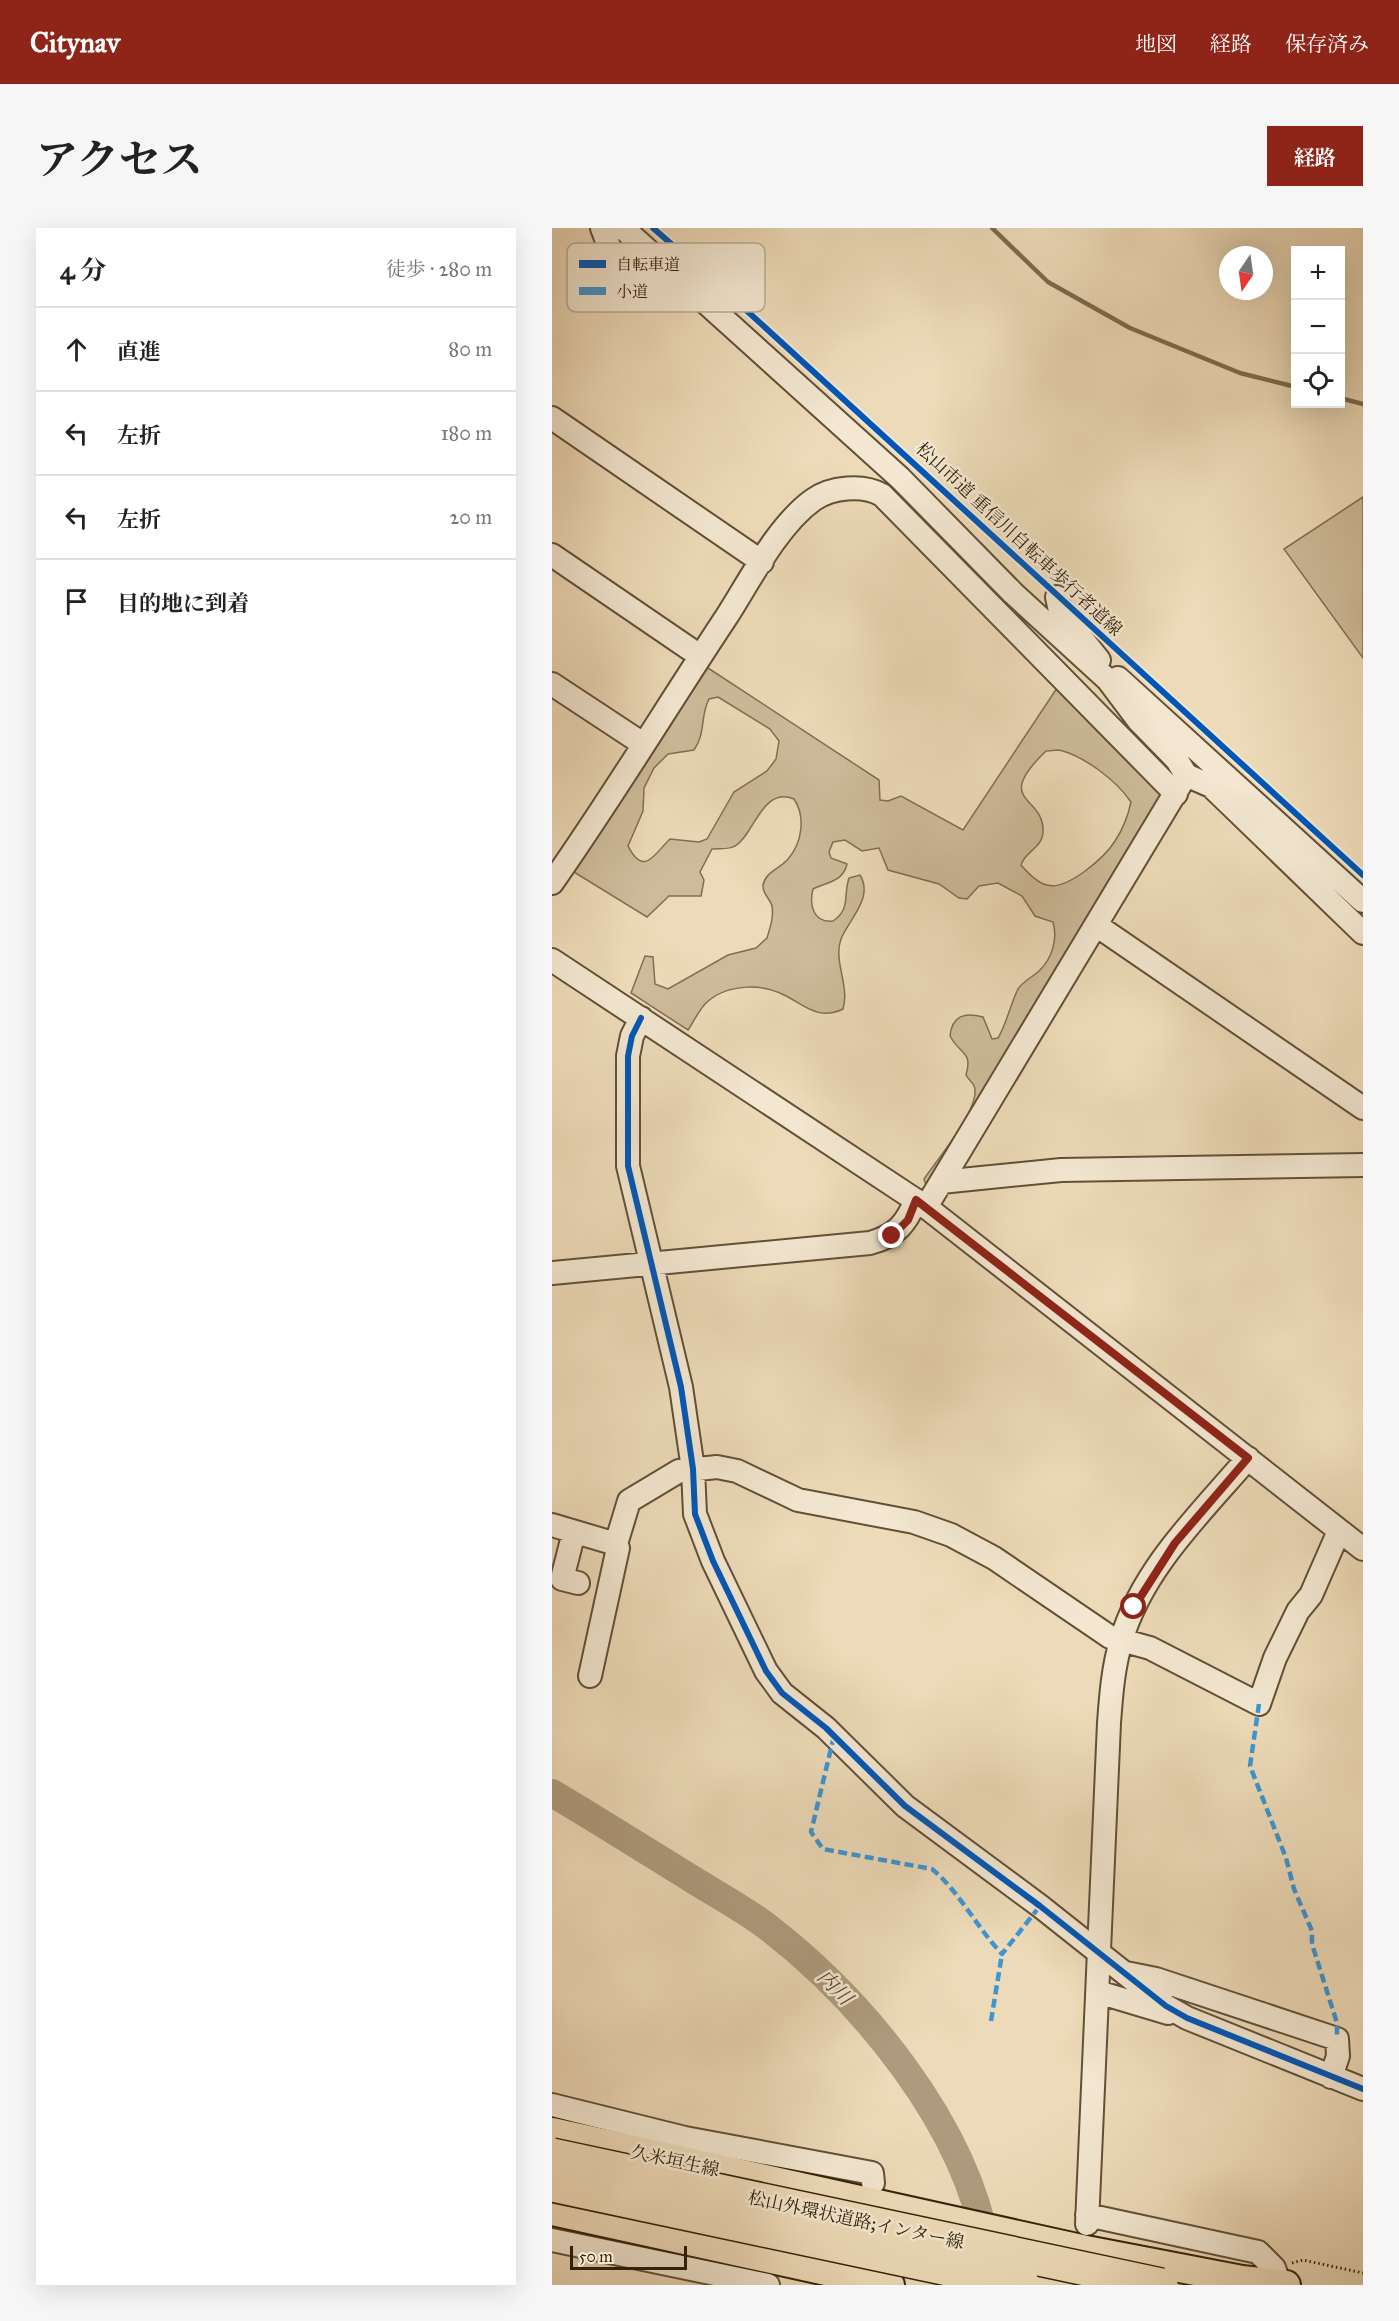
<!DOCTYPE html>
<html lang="ja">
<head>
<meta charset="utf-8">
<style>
  :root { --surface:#fff; --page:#f6f6f6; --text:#222; --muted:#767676; --line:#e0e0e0; --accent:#8f2418 }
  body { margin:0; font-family:"IM FELL Great Primer","Noto Serif JP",serif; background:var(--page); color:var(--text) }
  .controls { position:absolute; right:18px; top:18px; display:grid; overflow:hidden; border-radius:0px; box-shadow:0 6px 24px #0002 }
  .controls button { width:54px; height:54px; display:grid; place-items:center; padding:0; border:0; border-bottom:2px solid var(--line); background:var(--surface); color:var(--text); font:30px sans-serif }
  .compass { position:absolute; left:667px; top:18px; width:54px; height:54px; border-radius:50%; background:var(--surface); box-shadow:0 6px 24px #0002; rotate:193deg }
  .scale { position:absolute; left:18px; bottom:15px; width:117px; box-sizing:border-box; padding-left:6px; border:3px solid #34220a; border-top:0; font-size:16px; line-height:21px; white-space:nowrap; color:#34220a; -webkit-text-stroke:4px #f3e7d1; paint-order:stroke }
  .stop { position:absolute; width:18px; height:18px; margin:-14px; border:4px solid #8f2418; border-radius:50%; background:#fff }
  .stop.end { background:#8f2418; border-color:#fff; box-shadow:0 2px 6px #0008 }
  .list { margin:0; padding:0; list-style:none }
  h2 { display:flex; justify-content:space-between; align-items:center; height:78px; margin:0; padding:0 24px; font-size:26px }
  h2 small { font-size:20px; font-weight:400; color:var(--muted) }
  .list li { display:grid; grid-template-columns:39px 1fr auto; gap:18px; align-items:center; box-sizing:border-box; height:84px; padding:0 24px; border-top:2px solid var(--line) }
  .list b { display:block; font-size:22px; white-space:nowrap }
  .list em { font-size:20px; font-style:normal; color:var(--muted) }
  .icon { flex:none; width:33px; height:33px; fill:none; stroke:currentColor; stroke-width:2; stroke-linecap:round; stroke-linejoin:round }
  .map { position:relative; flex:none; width:811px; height:2057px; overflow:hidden; border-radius:0px }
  header { display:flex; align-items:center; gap:36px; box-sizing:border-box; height:84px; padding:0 30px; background:var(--accent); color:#fff }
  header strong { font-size:28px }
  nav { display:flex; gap:33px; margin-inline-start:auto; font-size:21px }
  .intro { display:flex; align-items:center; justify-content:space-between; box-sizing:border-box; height:144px; padding:0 36px }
  h1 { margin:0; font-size:42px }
  .button { padding:15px 27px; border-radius:0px; background:var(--accent); color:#fff; font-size:21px; font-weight:700 }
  main { display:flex; gap:36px; padding:0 36px }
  aside { flex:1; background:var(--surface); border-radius:0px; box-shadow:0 6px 24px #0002 }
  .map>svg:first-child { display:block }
  .green { fill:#cebb9a; stroke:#816e52; stroke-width:1.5; fill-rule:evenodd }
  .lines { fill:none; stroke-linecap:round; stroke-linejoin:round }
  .stream { stroke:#7d6b4f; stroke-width:4.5 }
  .river { stroke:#ae9b7d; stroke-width:28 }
  .minor-casing { stroke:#625036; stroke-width:26 }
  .major-casing { stroke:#34220a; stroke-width:32 }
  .path { stroke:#34220a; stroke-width:3; stroke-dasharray:1.5 3; stroke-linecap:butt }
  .minor { stroke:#f3e7d1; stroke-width:22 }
  .major { stroke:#eddab8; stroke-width:28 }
  .highway-bridge-casing { stroke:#34220a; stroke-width:36; stroke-linecap:butt }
  .highway-bridge { stroke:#eddab8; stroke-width:33 }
  .quiet { stroke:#3d95d2; stroke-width:4.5; stroke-dasharray:9 4.5; stroke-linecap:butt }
  .cycleway-casing { stroke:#f3e7d1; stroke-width:10 }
  .cycleway { stroke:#0057b8; stroke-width:6 }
  .route { stroke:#8f2418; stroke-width:8 }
  .labels { text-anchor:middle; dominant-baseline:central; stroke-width:5; stroke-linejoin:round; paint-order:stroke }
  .street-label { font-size:18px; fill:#34220a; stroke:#f3e7d1 }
  .water-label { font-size:20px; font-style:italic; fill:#5f4c32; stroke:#f3e7d1 }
  .key { fill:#f3e7d1; stroke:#baac95; stroke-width:1.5 }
  .key-label { font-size:16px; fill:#34220a }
</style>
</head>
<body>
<header>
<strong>Citynav</strong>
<nav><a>地図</a><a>経路</a><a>保存済み</a></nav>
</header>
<div class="intro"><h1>アクセス</h1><a class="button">経路</a></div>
<main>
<aside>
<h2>4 分<small>徒歩 · 280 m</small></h2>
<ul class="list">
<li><svg class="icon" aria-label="ahead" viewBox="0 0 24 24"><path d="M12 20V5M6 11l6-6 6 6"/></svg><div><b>直進</b></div><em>80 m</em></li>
<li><svg class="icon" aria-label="left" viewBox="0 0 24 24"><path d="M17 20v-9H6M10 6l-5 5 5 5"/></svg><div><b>左折</b></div><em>180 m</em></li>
<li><svg class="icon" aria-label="left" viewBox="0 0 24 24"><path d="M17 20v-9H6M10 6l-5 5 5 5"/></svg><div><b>左折</b></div><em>20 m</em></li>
<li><svg class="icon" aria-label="arrive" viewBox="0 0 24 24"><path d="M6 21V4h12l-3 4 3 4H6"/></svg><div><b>目的地に到着</b></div></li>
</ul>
</aside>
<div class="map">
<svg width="811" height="2057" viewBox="0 0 811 2057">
  <rect width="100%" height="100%" fill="#eddab8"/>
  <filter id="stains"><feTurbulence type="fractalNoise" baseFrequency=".00333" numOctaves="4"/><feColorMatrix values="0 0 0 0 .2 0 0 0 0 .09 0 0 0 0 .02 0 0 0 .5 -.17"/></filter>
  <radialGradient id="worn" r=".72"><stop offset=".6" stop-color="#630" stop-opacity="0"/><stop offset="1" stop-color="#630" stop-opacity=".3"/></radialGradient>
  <!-- green -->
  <path class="green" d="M811,269V430L732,321Z
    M153,438L327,552L328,572L336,573L349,568L411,602L507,457L614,570L374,957L372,951C385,932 425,884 423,862C423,855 417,853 414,847C421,823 408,827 398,808C400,788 412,784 431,789L440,811L446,810C455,795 458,777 466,761C471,753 481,749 488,742C500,730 506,711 501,694L483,688L470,668L446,655L427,658L415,671L407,670L387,656L336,642L327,620L310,623L293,612L281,614L277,624L279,630L295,636C291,654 275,654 261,661C257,677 261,695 281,693C299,681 291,668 297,650L308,647C322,670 297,691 289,711C281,733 298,758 291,781C266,793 253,777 232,767C209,755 174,756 154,775C147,782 142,793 136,802L79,765L93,728L101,729L103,756L116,761L176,727L204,720L215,710C218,700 222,689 220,678C218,670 210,666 211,657C214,643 228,641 236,631C250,615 254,589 242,571C210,558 202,607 183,618C177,622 167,620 160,621L148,644L152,652L149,668H117L95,689L17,641ZM166,469L218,501L227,513L224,531L215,543L182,564L155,611L147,614L118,611C103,625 92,650 76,618L91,583L92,560L102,540L116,526L142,522C154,505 148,488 157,471ZM507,522C532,528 564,552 579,574C576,588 571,601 563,613C553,629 515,663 495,657C485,655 475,644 469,637C474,622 491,620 491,603C492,567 440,575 494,523Z"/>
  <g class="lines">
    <!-- stream -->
    <path class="stream" d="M440,0L496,54L578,100L688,145L744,159
      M788,170L811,176"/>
    <!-- river -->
    <path class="river" d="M0,1565C47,1593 93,1622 140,1651C164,1666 190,1680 213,1697C311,1772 414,1897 435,2021"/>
    <defs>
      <path id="minor" d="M50,0L73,60
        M71,0L348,250L461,365L556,452L586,492L625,532L634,547
        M0,190L210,334
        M0,327L148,428
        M505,369L508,383L547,432
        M566,450L811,673
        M0,456L91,516
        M0,655C61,568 116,477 175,388C198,352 226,297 261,272C279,259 311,256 330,267L624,566
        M544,697L811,880
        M0,732L374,979L811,1321
        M89,790L80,808L76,828V938L129,1159L141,1241L143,1286L161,1333L214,1443L230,1465L274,1500L353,1578L488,1678L614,1778L635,1790L811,1861
        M389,954L509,942L811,937
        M374,979L634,547L659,558L811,705
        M0,1045L318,1015C344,1008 354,996 364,972
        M0,1297L64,1316L77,1273L127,1243L165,1239L185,1243L246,1272L362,1294L399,1307L442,1330L558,1409L598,1420L707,1476L723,1430L746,1383L759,1367L787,1303
        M22,1304L10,1351L26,1355
        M38,1448L66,1320L64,1316
        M574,1745L604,1751L785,1811L786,1828L779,1849
        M546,1764L616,1785
        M0,1877L133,1910L320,1945L321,1955
        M535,1987L706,2024L722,2040L728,2056
        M535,1996L557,1495C559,1468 561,1440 569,1413C590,1341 648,1286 696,1230
        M0,2012L216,2057"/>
      <path id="major" d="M0,1904L534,2022L690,2052L734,2057
        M0,1983L338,2057"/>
    </defs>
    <!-- minor casing -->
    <use href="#minor" class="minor-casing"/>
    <!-- major casing -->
    <use href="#major" class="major-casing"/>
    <!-- path -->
    <path class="path" d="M740,2035L751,2032L811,2045"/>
    <!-- minor -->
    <use href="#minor" class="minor"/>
    <!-- major -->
    <use href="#major" class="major"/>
    <defs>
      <path id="highway-bridge" d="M0,1927L609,2057
        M0,1957L471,2057"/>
    </defs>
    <!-- highway-bridge casing -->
    <use href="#highway-bridge" class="highway-bridge-casing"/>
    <!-- highway-bridge -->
    <use href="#highway-bridge" class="highway-bridge"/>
    <!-- quiet -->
    <path class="quiet" d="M707,1476L698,1538L734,1630L742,1661L760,1703V1716L785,1795V1811
      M282,1508L259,1604L271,1621L380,1641C406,1662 426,1701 450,1726L488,1678
      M439,1793L450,1726"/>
    <defs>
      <path id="cycleway" d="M101,0L170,60L811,647
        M89,790L80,808L76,828V938L129,1159L141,1241L143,1286L161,1333L214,1443L230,1465L274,1500L353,1578L488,1678L614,1778L635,1790L811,1861"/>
    </defs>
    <!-- cycleway casing -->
    <use href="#cycleway" class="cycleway-casing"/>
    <!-- cycleway -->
    <use href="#cycleway" class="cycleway"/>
  </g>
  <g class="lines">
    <!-- route -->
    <path class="route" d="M340,1008L356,992L364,972L696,1230L623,1315L582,1379"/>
  </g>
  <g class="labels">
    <!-- street labels -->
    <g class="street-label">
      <text transform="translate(467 311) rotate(43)">松山市道 重信川自転車歩行者道線</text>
      <text transform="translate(123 1933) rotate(12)">久米垣生線</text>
      <text transform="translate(304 1992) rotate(12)">松山外環状道路;インター線</text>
    </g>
    <!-- water labels -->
    <g class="water-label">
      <text transform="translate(283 1759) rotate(45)">内川</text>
    </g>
  </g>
  <!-- legend -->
  <rect x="15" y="15" width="198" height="69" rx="9" class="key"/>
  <rect x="27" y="32" width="27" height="8" fill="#0057b8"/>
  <rect x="27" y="59" width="27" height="8" fill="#3d95d2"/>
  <g class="key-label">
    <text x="64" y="42">自転車道</text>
    <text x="64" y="69">小道</text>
  </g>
  <rect width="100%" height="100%" filter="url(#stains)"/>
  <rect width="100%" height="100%" fill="url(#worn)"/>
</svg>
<div class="controls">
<button>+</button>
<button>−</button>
<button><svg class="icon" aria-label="locate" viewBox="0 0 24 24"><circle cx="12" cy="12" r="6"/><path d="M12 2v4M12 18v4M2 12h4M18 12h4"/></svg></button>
</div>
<svg class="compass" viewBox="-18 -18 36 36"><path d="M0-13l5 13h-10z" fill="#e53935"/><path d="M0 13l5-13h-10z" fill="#767676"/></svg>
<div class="scale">50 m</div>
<div class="stop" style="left:582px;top:1379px"></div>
<div class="stop end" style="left:340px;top:1008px"></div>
</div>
</main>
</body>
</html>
